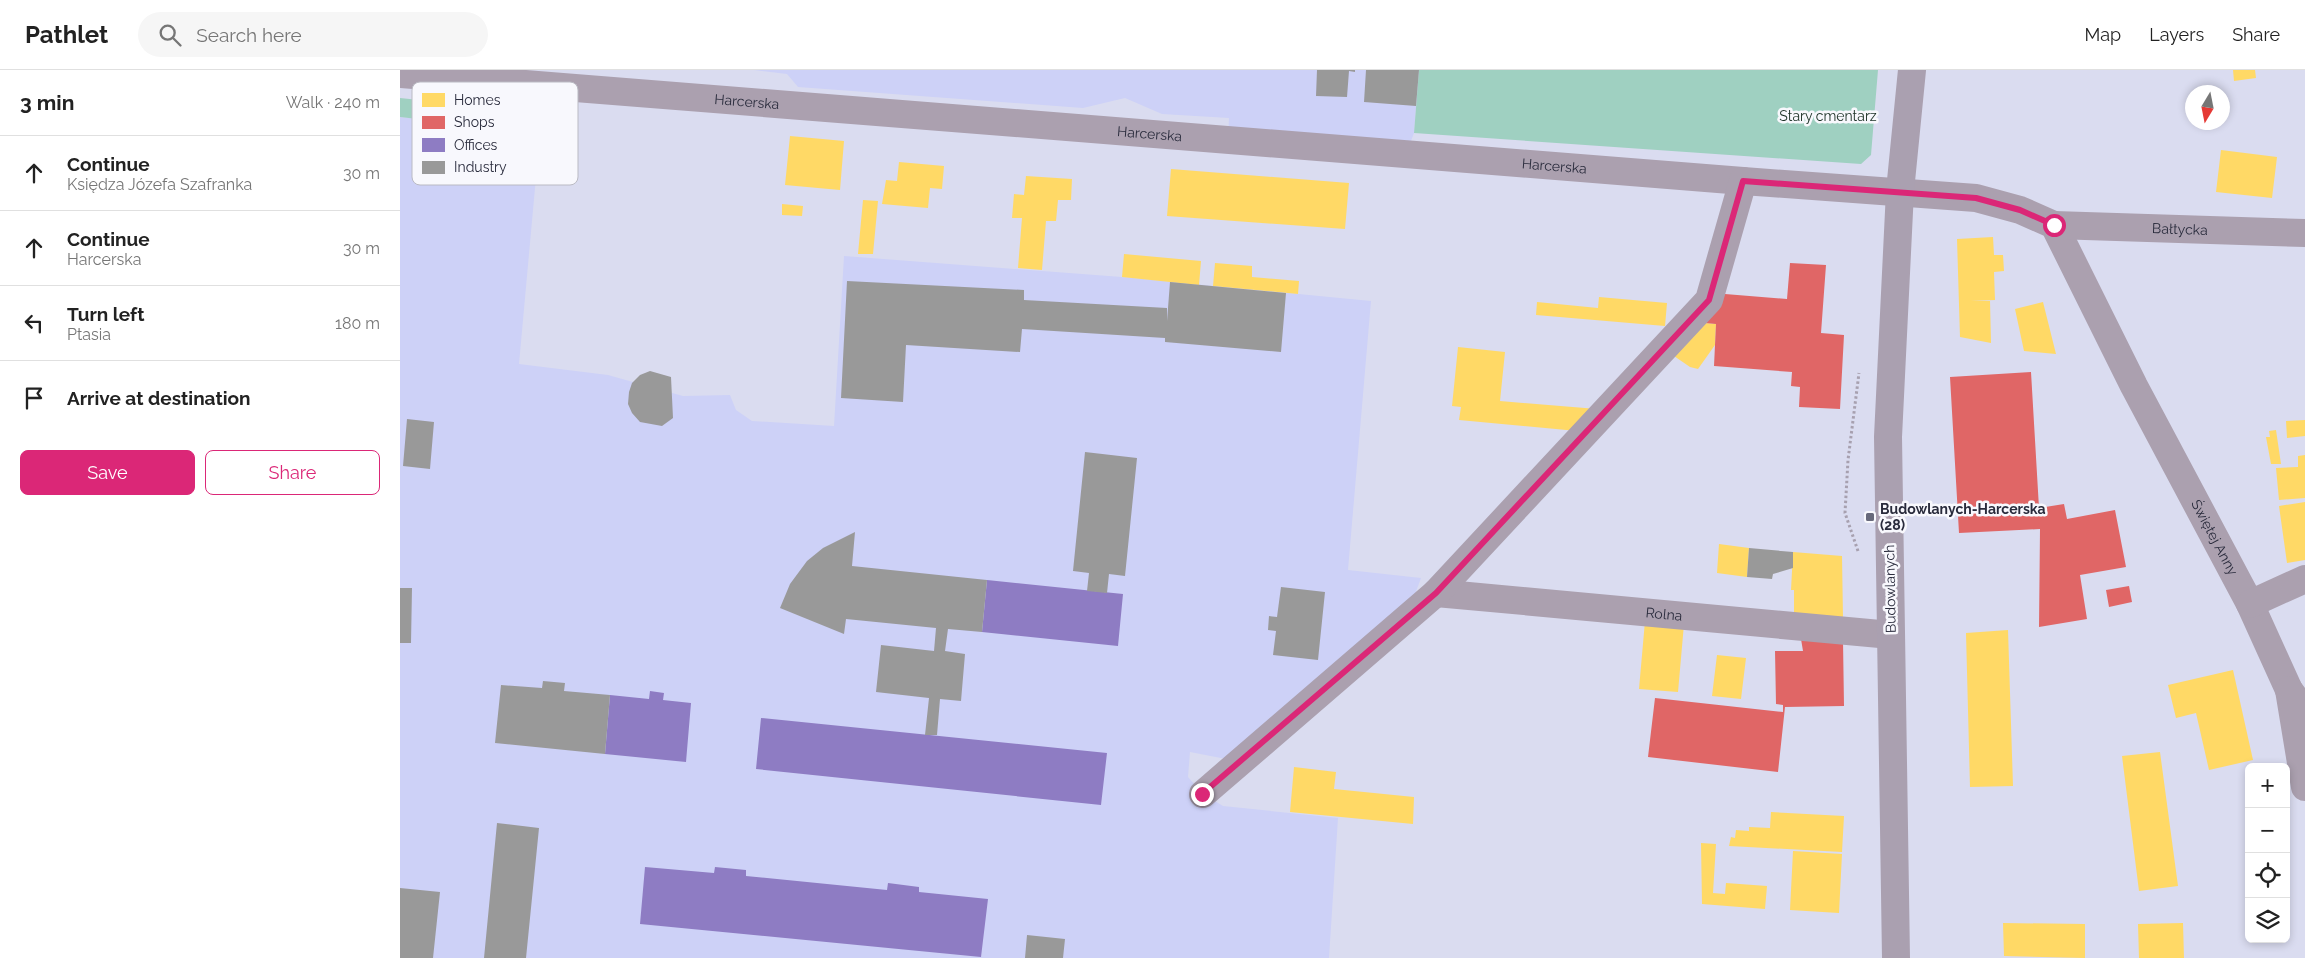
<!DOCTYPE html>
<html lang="en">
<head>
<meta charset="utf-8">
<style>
  :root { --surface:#fff; --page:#f6f6f6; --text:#222; --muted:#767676; --line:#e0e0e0; --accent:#db2777 }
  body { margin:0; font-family:Raleway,sans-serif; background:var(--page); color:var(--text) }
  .controls { position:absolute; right:15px; bottom:15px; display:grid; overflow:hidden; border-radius:8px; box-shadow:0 2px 8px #0003 }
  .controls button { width:45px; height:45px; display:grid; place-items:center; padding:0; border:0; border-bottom:1px solid var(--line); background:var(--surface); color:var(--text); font:25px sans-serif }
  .compass { position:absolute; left:1785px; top:15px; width:45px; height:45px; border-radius:50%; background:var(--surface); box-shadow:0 2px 8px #0003; rotate:190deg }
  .stop { position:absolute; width:15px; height:15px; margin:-11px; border:4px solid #db2777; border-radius:50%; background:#fff }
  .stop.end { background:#db2777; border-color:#fff; box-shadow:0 1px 5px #0008 }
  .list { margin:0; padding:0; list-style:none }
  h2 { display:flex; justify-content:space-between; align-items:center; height:65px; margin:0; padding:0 20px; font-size:21px }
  h2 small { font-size:16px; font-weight:400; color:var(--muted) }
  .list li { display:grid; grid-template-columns:32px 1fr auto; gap:15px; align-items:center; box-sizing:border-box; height:75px; padding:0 20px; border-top:1px solid var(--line) }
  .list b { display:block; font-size:19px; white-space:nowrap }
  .list p { margin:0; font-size:16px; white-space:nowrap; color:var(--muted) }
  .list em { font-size:16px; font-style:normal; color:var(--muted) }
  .actions { display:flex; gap:10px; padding:15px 20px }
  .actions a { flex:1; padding:11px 0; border:1px solid var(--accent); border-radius:8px; text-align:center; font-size:18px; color:var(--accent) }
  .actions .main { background:var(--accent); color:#fff }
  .icon { flex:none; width:28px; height:28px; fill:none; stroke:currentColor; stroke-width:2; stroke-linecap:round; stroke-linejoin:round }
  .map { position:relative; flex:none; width:1905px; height:888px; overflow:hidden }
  header { display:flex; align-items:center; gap:30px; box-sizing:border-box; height:70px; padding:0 25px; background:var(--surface); border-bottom:1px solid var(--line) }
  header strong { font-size:24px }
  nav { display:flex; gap:28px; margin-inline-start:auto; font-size:18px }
  .search { width:350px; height:45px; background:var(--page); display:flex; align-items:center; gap:12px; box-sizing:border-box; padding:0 18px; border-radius:28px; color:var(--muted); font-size:19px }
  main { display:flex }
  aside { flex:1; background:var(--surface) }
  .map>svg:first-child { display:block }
  .built { fill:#cdd1f7 }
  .green { fill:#9fd0c1 }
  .homes { fill:#ffd966 }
  .shops { fill:#e06666 }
  .offices { fill:#8e7cc3 }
  .industry { fill:#999 }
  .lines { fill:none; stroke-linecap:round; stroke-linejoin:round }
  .path { stroke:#a7a0af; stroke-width:3; stroke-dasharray:2.5 2.5; stroke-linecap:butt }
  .street { stroke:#aba0af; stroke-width:28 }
  .secondary { stroke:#aaa0b0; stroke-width:28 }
  .route { stroke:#db2777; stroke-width:6 }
  .poi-dot { fill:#67697b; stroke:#f8f8fd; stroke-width:2 }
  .labels { text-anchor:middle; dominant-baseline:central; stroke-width:5; stroke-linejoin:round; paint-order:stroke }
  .street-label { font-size:14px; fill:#292b3c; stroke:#f8f8fd }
  .park-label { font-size:14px; fill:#1a2f24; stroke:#f8f8fd }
  .poi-label { font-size:14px; font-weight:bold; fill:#292b3c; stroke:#f8f8fd; text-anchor:start }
  .key { fill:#f8f8fd; stroke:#babac3; stroke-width:1 }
  .key-label { font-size:14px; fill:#292b3c }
</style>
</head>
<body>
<header>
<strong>Pathlet</strong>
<div class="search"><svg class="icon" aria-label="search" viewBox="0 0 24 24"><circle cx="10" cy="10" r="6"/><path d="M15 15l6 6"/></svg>Search here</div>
<nav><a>Map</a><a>Layers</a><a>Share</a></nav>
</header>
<main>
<aside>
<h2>3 min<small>Walk · 240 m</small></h2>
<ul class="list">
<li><svg class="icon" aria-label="ahead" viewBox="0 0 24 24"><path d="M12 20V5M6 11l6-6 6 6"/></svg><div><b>Continue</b><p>Księdza Józefa Szafranka</p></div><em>30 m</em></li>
<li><svg class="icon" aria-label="ahead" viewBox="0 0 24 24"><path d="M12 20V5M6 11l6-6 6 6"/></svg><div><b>Continue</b><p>Harcerska</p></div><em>30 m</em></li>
<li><svg class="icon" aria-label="left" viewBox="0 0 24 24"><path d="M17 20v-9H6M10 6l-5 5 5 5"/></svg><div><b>Turn left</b><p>Ptasia</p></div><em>180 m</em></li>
<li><svg class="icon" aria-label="arrive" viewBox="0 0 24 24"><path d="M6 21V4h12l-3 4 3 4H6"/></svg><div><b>Arrive at destination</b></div></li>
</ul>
<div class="actions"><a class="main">Save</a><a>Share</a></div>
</aside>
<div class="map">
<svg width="1905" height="888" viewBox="0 0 1905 888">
  <rect width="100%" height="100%" fill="#dadcf0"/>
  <!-- built -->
  <path class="built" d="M354,0H1019L1014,63L1006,84L828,70L829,48L762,44L725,28L683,38L398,17L387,4Z
    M0,47L140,63L119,294L208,305L283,326L330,325L336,340L352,351L434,356L444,186L722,207L971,231L948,500L1021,508L1014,527L826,689L790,682L788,707L803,724L823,736L938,748L929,888H0Z"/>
  <!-- green -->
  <path class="green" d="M1019,0H1478L1471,85L1461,94L1014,63Z
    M0,28L144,43L140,63L0,47Z"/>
  <!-- homes -->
  <path class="homes" d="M1833,0H1855L1856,8L1834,11Z
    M390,66L444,71L440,120L385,115Z
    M1821,80L1877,87L1872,128L1816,122Z
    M499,92L544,96L542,119L530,118L528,138L482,134L486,110L497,111Z
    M771,99L949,113L945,159L767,146Z
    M626,106L672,109L671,130H658L656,151H646L642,200L618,198L622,148H612L614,124L624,125Z
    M463,130L478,131L473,184H458Z
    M382,134L403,136L402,146L382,145Z
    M1593,167L1594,185H1603L1604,201L1594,202L1595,230L1571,231H1590L1591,273L1560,267L1557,169Z
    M724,184L801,191L799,215L722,207Z
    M815,193L852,196V207L899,211L898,224L813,216Z
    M1199,227L1267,233L1265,256L1136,245L1137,232L1198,238Z
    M1643,232L1656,284L1624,281L1615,239Z
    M1305,253L1316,254L1315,275L1298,299L1290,297L1274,286Z
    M1058,277L1105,282L1100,331L1197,339L1177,361L1059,350L1061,337L1052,336Z
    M1905,350V366L1887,368L1886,351Z
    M1876,360L1881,394H1871L1866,367H1870L1869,361Z
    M1905,385V428L1879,430L1876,398L1898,397V386Z
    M1905,432V490L1887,493L1879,436Z
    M1319,474L1349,478L1347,507L1317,503Z
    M1393,482L1442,486L1443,548L1394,544V520H1391Z
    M1245,551L1284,554L1278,622L1239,619Z
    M1608,560L1613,716L1570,717L1566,563Z
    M1317,585L1346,588L1341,629L1312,626Z
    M1833,600L1853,690L1809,700L1796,643L1776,648L1768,615Z
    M1760,682L1778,816L1739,821L1722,686Z
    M894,697L936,702L934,719L1014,727L1013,754L890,742Z
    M1371,742L1444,746L1442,782L1329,776L1331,767L1335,768L1336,760L1349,761V757L1370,758Z
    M1301,773L1316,774L1313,823L1325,824L1326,813L1367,816L1365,839L1302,834Z
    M1393,781L1442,784L1439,843L1390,840Z
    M1603,853L1685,854V888L1604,886Z
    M1783,853L1784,888H1739L1738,854Z"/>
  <!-- shops -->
  <path class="shops" d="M1390,193L1426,195L1421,263L1444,265L1440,339L1399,337L1400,317L1391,316L1392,302L1314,296L1316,254L1305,253L1325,224L1387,229Z
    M1631,302L1639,438L1664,434L1667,449L1715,440L1726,497L1680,505L1687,549L1639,557L1640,459L1559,463L1550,307Z
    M1729,516L1732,532L1709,537L1706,520Z
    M1401,569L1443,571L1444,636L1385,637L1378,702L1248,687L1255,628L1383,642V635L1376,634L1375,581H1403Z"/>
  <!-- offices -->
  <path class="offices" d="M587,510L723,524L718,576L582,562Z
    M250,621L264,623L263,630L291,633L286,692L205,684L210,625L249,629Z
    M361,648L707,683L701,735L356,699Z
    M245,797L314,803L315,797L346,800V806L487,820L488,813L519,817V822L588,829L581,887L240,854Z"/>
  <!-- industry -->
  <path class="industry" d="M917,0H955V2L949,1L947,27L916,26Z
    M966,0H1019L1016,36L964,32Z
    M447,211L624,220V230L767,238V251L770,212L886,223L881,282L765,272V268L622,259L620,282L506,275L503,332L441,328Z
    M250,301L271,307L273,348L262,356L240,352L232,343L228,334L229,322L232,313L240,305Z
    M7,349L34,352L30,399L3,396Z
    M685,382L737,388L725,506L709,504L707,523L687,521L689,503L673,501Z
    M455,462L452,496L587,510L582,562L548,559L545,581L565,584L561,631L540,629L537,665H525L529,628L476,622L481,575L534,581L536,558L446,549L444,564L380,538L390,514L407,491L423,478Z
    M1349,478L1393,482V498L1373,504L1372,509L1347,507Z
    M881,517L925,522L918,590L873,585L876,561L868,560L869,546L877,547Z
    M0,518H12L11,573H0Z
    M143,611L165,613L164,621L210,625L205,684L95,673L101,615L142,618Z
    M97,753L139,758L126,888H84Z
    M0,818L40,822L33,888H0Z
    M627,865L665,869L663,888H625Z"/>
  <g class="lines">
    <!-- path -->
    <path class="path" d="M1458,481L1445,443L1448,390L1459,303"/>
    <!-- street -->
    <g class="street">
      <path id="s1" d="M0,4L1343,111L1576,128L1620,140L1654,155L1734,316L1850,534L1889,620L1905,641"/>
      <path id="s2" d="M1654,155L1905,163"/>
      <path id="s3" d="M1036,523L1491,565"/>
      <path d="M1850,534L1905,509"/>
      <path d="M1889,620L1905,717"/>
      <path d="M803,724L1036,523L1309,230L1343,111"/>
    </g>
    <!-- secondary -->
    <path class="secondary" d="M1496,888L1488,367L1500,121L1512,0"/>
  </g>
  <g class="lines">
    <!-- route -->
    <path class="route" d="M802,724L1036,523L1309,230L1343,111L1576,128L1620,140L1654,155"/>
  </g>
  <!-- markers -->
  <rect class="poi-dot" x="1465" y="442" width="10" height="10" rx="2.5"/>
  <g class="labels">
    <!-- street labels -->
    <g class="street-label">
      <text stroke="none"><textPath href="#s1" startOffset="348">Harcerska</textPath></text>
      <text stroke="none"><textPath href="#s1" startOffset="752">Harcerska</textPath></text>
      <text stroke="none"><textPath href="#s1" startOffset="1158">Harcerska</textPath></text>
      <text stroke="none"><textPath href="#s2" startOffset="126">Bałtycka</textPath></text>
      <text stroke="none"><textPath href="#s1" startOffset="2015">Świętej Anny</textPath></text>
      <text transform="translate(1490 519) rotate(-91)">Budowlanych</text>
      <text stroke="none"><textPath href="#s3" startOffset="229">Rolna</textPath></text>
    </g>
    <!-- park labels -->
    <g class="park-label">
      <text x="1428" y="46">Stary cmentarz</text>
    </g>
    <!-- poi labels -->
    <g class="poi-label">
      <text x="1480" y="439">Budowlanych-Harcerska<tspan x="1480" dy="16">(28)</tspan></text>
    </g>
  </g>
  <!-- legend -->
  <rect x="12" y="12" width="166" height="103" rx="8" class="key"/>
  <rect x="22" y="23" width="23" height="14" fill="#ffd966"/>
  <rect x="22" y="46" width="23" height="13" fill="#e06666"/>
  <rect x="22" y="68" width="23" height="14" fill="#8e7cc3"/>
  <rect x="22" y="91" width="23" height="13" fill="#999"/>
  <g class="key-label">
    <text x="54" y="35">Homes</text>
    <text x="54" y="57">Shops</text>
    <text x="54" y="80">Offices</text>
    <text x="54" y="102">Industry</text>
  </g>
</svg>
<div class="controls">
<button>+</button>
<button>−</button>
<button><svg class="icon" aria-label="locate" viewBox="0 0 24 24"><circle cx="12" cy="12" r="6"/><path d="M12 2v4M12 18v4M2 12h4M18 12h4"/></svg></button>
<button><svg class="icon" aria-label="layers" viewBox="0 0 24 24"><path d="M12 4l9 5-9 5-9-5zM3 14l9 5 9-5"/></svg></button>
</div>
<svg class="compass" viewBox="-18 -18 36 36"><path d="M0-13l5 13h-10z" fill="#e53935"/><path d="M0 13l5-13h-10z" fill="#767676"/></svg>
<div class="stop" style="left:1654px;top:155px"></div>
<div class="stop end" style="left:802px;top:724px"></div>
</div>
</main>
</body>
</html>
